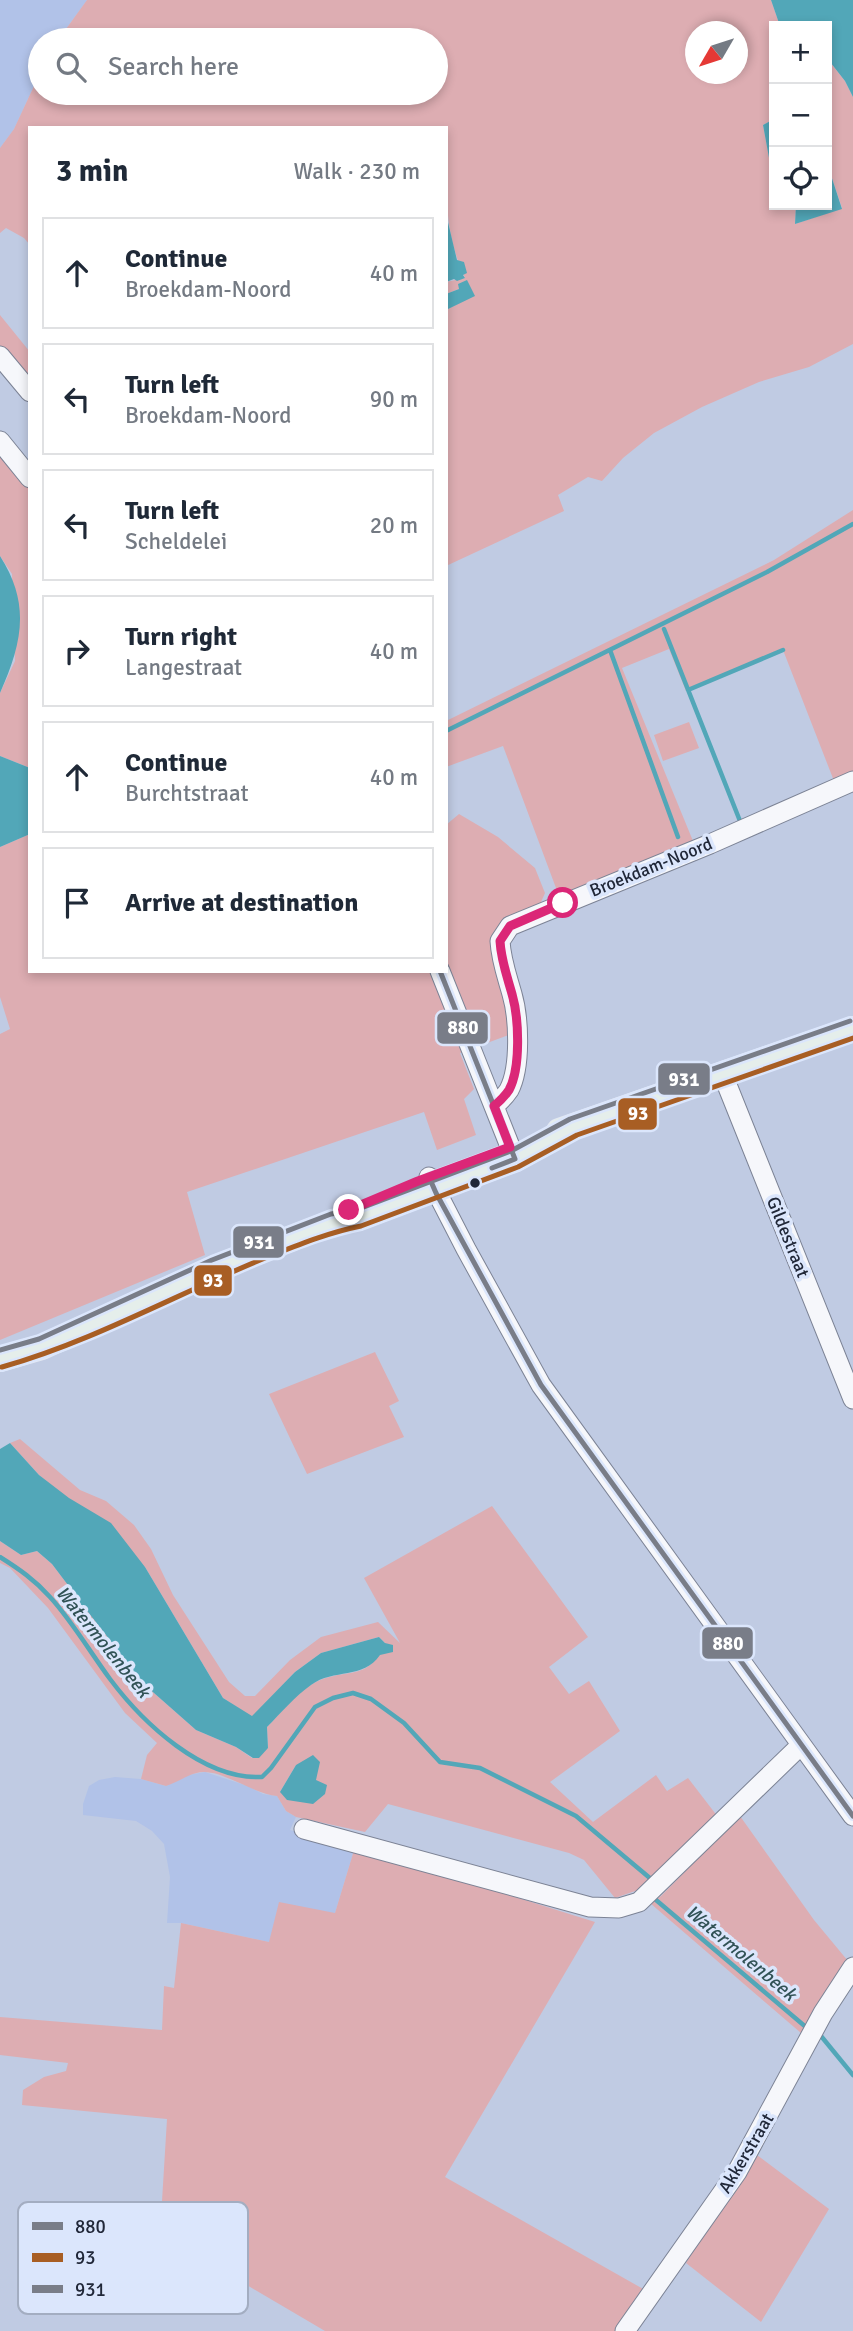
<!DOCTYPE html>
<html lang="en">
<head>
<meta charset="utf-8">
<style>
  :root { --surface:#fff; --page:#f2f2f3; --text:#1f2937; --muted:#747a83; --line:#e0e1e3 }
  body { margin:0; font-family:Signika,sans-serif; background:var(--page); color:var(--text) }
  .controls { position:absolute; right:21px; top:21px; display:grid; overflow:hidden; border-radius:0px; box-shadow:0 4px 10px #0003 }
  .controls button { width:63px; height:63px; display:grid; place-items:center; padding:0; border:0; border-bottom:2px solid var(--line); background:var(--surface); color:var(--text); font:35px sans-serif }
  .compass { position:absolute; left:685px; top:21px; width:63px; height:63px; border-radius:50%; background:var(--surface); box-shadow:0 4px 10px #0003; rotate:231deg }
  .stop { position:absolute; width:21px; height:21px; margin:-16px; border:5px solid #db2777; border-radius:50%; background:#fff }
  .stop.end { background:#db2777; border-color:#fff; box-shadow:0 2px 7px #0008 }
  .list { margin:0; padding:0; list-style:none }
  h2 { display:flex; justify-content:space-between; align-items:center; height:91px; margin:0; padding:0 28px; font-size:30px }
  h2 small { font-size:23px; font-weight:400; color:var(--muted) }
  .list li { display:grid; grid-template-columns:46px 1fr auto; gap:21px; align-items:center; box-sizing:border-box; height:112px; margin:0 14px 14px; padding:0 14px; border:2px solid var(--line); border-radius:0px }
  .list b { display:block; font-size:26px; white-space:nowrap }
  .list p { margin:0; font-size:23px; white-space:nowrap; color:var(--muted) }
  .list em { font-size:23px; font-style:normal; color:var(--muted) }
  .icon { flex:none; width:38px; height:38px; fill:none; stroke:currentColor; stroke-width:2; stroke-linecap:round; stroke-linejoin:round }
  .map { position:relative; flex:none; width:853px; height:2331px; overflow:hidden }
  .search { position:absolute; background:var(--surface); box-shadow:0 4px 10px #0003; left:28px; top:28px; width:420px; height:77px; display:flex; align-items:center; gap:18px; box-sizing:border-box; padding:0 24px; border-radius:38px; color:var(--muted); font-size:26px }
  .panel { position:absolute; background:var(--surface); box-shadow:0 4px 10px #0003; left:28px; top:126px; width:420px; height:847px; border-radius:0px }
  .map>svg:first-child { display:block }
  .built { fill:#b1c2e8 }
  .green { fill:#ddadb2; fill-rule:evenodd }
  .water { fill:#52a7b8 }
  .lines { fill:none; stroke-linecap:round; stroke-linejoin:round }
  .stream { stroke:#52a7b8; stroke-width:4.5 }
  .minor-casing { stroke:#7c8395; stroke-width:21 }
  .major-casing { stroke:#e3e8f2; stroke-width:26 }
  .minor { stroke:#f6f7fb; stroke-width:19 }
  .major { stroke:#e5eeeb; stroke-width:24 }
  .bus-1-casing { stroke:#dbe6fc; stroke-width:10 }
  .bus-2-casing { stroke:#dbe6fc; stroke-width:10 }
  .bus-3-casing { stroke:#dbe6fc; stroke-width:10 }
  .bus-1 { stroke:#797d88; stroke-width:5 }
  .bus-2 { stroke:#a85e24; stroke-width:5 }
  .bus-3 { stroke:#797d88; stroke-width:5 }
  .route { stroke:#db2777; stroke-width:9 }
  .bus-dot { fill:#202738; stroke:#dbe6fc; stroke-width:2.5 }
  .labels { text-anchor:middle; dominant-baseline:central; stroke-width:7; stroke-linejoin:round; paint-order:stroke }
  .street-label { font-size:18px; fill:#202738; stroke:#dbe6fc }
  .water-label { font-size:19px; font-style:italic; fill:#315256; stroke:#dbe6fc }
  .key { fill:#dbe6fc; stroke:#a3adc1; stroke-width:2 }
  .key-label { font-size:19px; fill:#202738 }
  .line-badge { stroke:#dbe6fc; stroke-width:2.5 }
  .badge-label { font-size:19px; text-anchor:middle; font-weight:bold; fill:#fff }
</style>
</head>
<body>
<div class="map">
<svg width="853" height="2331" viewBox="0 0 853 2331">
  <rect width="100%" height="100%" fill="#c0cbe3"/>
  <!-- built -->
  <path class="built" d="M0,0H87L58,40H40V73L14,129L0,148Z
    M205,1772L248,1786L263,1794L277,1796L286,1811L296,1817L290,1830L355,1847L335,1913L269,1942L181,1923H167L170,1877L164,1844L152,1831L136,1821L83,1815V1804L89,1786L99,1780L115,1777L141,1779L166,1786L188,1775Z"/>
  <!-- green -->
  <path class="green" d="M87,0H771L780,26H774V119L763,125L774,185V205H796L795,224L842,208L827,163V58L845,81L853,97V344L809,367L759,382L702,407L654,433L623,458L602,481L588,477L558,495L564,511L446,566V310L474,295L459,289L446,294V282L465,278C442,229 446,180 446,128H30V245L24,238L6,228L0,233V148L14,129L40,73V93H436V40H58ZM696,32H738V74H696Z
    M0,315L30,352V385L0,349Z
    M0,450L30,486V768L0,756V693L15,661L12,574L0,556Z
    M853,510V773L834,781L783,650L686,691L669,649L622,668L693,841L559,896L503,746L446,767V721L774,560Z
    M689,722L699,748L663,761L654,735Z
    M459,814L498,837L535,868L545,893L538,909L507,923L514,1033L460,1053L474,1089L464,1099L476,1135L437,1150L424,1112L187,1192L205,1255L0,1340V1034L10,1029L0,997V847L30,834V971H446V825Z
    M375,1352L399,1401L389,1406L404,1437L307,1474L269,1394Z
    M20,1439L80,1490L106,1501L134,1525L151,1549L173,1595L229,1682L245,1696H255L290,1660L321,1637L378,1622L400,1643L364,1578L492,1506L588,1637L549,1667L569,1694L589,1681L620,1731L550,1782L593,1822L656,1775L667,1791L688,1778L718,1817L638,1890L615,1898L584,1860L569,1853L388,1804L365,1832L296,1817L286,1811L277,1796C254,1794 224,1771 203,1772C189,1773 179,1782 166,1786L141,1779L147,1755L157,1743L125,1713L48,1608L10,1568L0,1563V1541L21,1555L37,1551L52,1564L113,1644C114,1661 120,1671 137,1678L196,1730L236,1747L252,1758L268,1748L267,1727C281,1713 297,1692 314,1683C347,1666 367,1684 385,1643L379,1637L321,1653L295,1672L252,1717L223,1698L145,1567L39,1475L10,1443ZM296,1765L315,1781L280,1792Z
    M740,1816L814,1920L848,1961L839,1970L801,2033L650,1903L661,1896Z
    M355,1847L595,1922L445,2177L645,2290L616,2331H325L160,2234L167,2119L22,2105L23,2090L44,2077L66,2071L68,2063L0,2055V2017L162,2030L164,1986L174,1988L181,1923L269,1942L279,1902L335,1913Z
    M753,2152L829,2209L761,2322L686,2263Z"/>
  <!-- water -->
  <path class="water" d="M771,0H853V97L845,81L827,58V26H780Z
    M774,119V185L763,125Z
    M827,163L842,209L795,224L796,205H827Z
    M446,214L457,260L464,262L467,273L463,275L465,278L457,281L454,279L446,282Z
    M467,280L475,296L446,310V294L459,289L458,284Z
    M0,556C31,604 22,644 0,693Z
    M0,756L30,768V834L0,847Z
    M10,1443L39,1475L69,1498L111,1523L145,1567L223,1698L252,1716L295,1672L321,1653L379,1637L385,1643L393,1645V1652L380,1655C363,1680 334,1668 311,1685C295,1696 281,1713 267,1727L268,1748L259,1758H253L236,1747L196,1730L137,1678L126,1674L114,1659L113,1644L88,1612L80,1614L73,1605L77,1597L52,1564L37,1551L21,1555L0,1541V1449Z
    M313,1755L320,1762L316,1780L327,1785L325,1794L313,1804L287,1800L280,1792L296,1765Z"/>
  <g class="lines">
    <!-- stream -->
    <path class="stream" d="M664,629L740,821
      M610,650L678,837
      M688,690L783,650
      M446,731L767,572L853,524
      M0,1557C19,1569 35,1580 50,1597C72,1621 90,1652 110,1679C143,1723 203,1780 262,1777L271,1768L315,1707L333,1698L353,1693L371,1699L404,1723L440,1762L480,1768L576,1816L651,1879L650,1881
      M656,1900L807,2028
      M821,2036L853,2075"/>
    <defs>
      <path id="minor" d="M0,356L30,392
        M0,441L30,478
        M440,971L515,1159
        M723,1075L853,1399
        M494,1106C500,1101 505,1096 509,1090C521,1067 519,1018 512,994C507,976 501,960 500,941L510,926L710,844L853,781
        M429,1177L466,1249L541,1385L853,1816
        M304,1829L590,1907L619,1908L639,1902L800,1746
        M625,2331L737,2172L823,2013L853,1967"/>
      <path id="major" d="M559,1131L853,1029
        M0,1359L42,1347L215,1268L334,1222L358,1218L515,1159L573,1127"/>
    </defs>
    <!-- minor casing -->
    <use href="#minor" class="minor-casing"/>
    <!-- major casing -->
    <use href="#major" class="major-casing"/>
    <!-- minor -->
    <use href="#minor" class="minor"/>
    <!-- major -->
    <use href="#major" class="major"/>
    <defs>
      <path id="bus-1" d="M440,971L515,1159L492,1168
        M510,1147L429,1177L436,1193L541,1385L853,1816"/>
      <path id="bus-2" d="M2,1367C95,1341 184,1290 275,1254C303,1243 331,1232 361,1226L518,1167L577,1135L853,1038"/>
      <path id="bus-3" d="M0,1350L39,1339L212,1260L331,1214L356,1210L511,1151L570,1119L850,1021"/>
    </defs>
    <!-- bus-1 casing -->
    <use href="#bus-1" class="bus-1-casing"/>
    <!-- bus-2 casing -->
    <use href="#bus-2" class="bus-2-casing"/>
    <!-- bus-3 casing -->
    <use href="#bus-3" class="bus-3-casing"/>
    <!-- bus-1 -->
    <use href="#bus-1" class="bus-1"/>
    <!-- bus-2 -->
    <use href="#bus-2" class="bus-2"/>
    <!-- bus-3 -->
    <use href="#bus-3" class="bus-3"/>
  </g>
  <g class="lines">
    <!-- route -->
    <path class="route" d="M349,1210L418,1181L510,1147L494,1106C500,1101 505,1096 509,1090C521,1068 519,1018 512,994C507,976 501,960 500,941L510,926L563,903"/>
  </g>
  <!-- markers -->
  <circle class="bus-dot" cx="475" cy="1183" r="6"/>
  <g class="labels">
    <!-- street labels -->
    <g class="street-label">
      <text transform="translate(651 867) rotate(-22)">Broekdam-Noord</text>
      <text transform="translate(788 1237) rotate(68)">Gildestraat</text>
      <text transform="translate(746 2153) rotate(-59)">Akkerstraat</text>
    </g>
    <!-- water labels -->
    <g class="water-label">
      <text transform="translate(103 1642) rotate(51)">Watermolenbeek</text>
      <text transform="translate(741 1953) rotate(40)">Watermolenbeek</text>
    </g>
  </g>
  <!-- legend -->
  <rect x="18" y="2202" width="230" height="112" rx="10" class="key"/>
  <rect x="32" y="2222" width="31" height="8" fill="#797d88"/>
  <rect x="32" y="2253" width="31" height="9" fill="#a85e24"/>
  <rect x="32" y="2285" width="31" height="8" fill="#797d88"/>
  <g class="key-label">
    <text x="75" y="2233">880</text>
    <text x="75" y="2264">93</text>
    <text x="75" y="2296">931</text>
  </g>
  <g class="line-badge">
    <rect x="436" y="1011" width="53" height="34" rx="7" fill="#797d88"/>
    <rect x="657" y="1062" width="54" height="34" rx="7" fill="#797d88"/>
    <rect x="617" y="1097" width="41" height="34" rx="7" fill="#a85e24"/>
    <rect x="232" y="1225" width="53" height="34" rx="7" fill="#797d88"/>
    <rect x="193" y="1264" width="40" height="33" rx="7" fill="#a85e24"/>
    <rect x="701" y="1626" width="53" height="34" rx="7" fill="#797d88"/>
  </g>
  <g class="badge-label">
    <text x="463" y="1034">880</text>
    <text x="684" y="1086">931</text>
    <text x="638" y="1120">93</text>
    <text x="259" y="1249">931</text>
    <text x="213" y="1287">93</text>
    <text x="728" y="1650">880</text>
  </g>
</svg>
<div class="controls">
<button>+</button>
<button>−</button>
<button><svg class="icon" aria-label="locate" viewBox="0 0 24 24"><circle cx="12" cy="12" r="6"/><path d="M12 2v4M12 18v4M2 12h4M18 12h4"/></svg></button>
</div>
<svg class="compass" viewBox="-18 -18 36 36"><path d="M0-13l5 13h-10z" fill="#e53935"/><path d="M0 13l5-13h-10z" fill="#747a83"/></svg>
<div class="stop" style="left:563px;top:903px"></div>
<div class="stop end" style="left:349px;top:1210px"></div>
<div class="search"><svg class="icon" aria-label="search" viewBox="0 0 24 24"><circle cx="10" cy="10" r="6"/><path d="M15 15l6 6"/></svg>Search here</div>
<section class="panel">
<h2>3 min<small>Walk · 230 m</small></h2>
<ul class="list">
<li><svg class="icon" aria-label="ahead" viewBox="0 0 24 24"><path d="M12 20V5M6 11l6-6 6 6"/></svg><div><b>Continue</b><p>Broekdam-Noord</p></div><em>40 m</em></li>
<li><svg class="icon" aria-label="left" viewBox="0 0 24 24"><path d="M17 20v-9H6M10 6l-5 5 5 5"/></svg><div><b>Turn left</b><p>Broekdam-Noord</p></div><em>90 m</em></li>
<li><svg class="icon" aria-label="left" viewBox="0 0 24 24"><path d="M17 20v-9H6M10 6l-5 5 5 5"/></svg><div><b>Turn left</b><p>Scheldelei</p></div><em>20 m</em></li>
<li><svg class="icon" aria-label="right" viewBox="0 0 24 24"><path d="M7 20v-9h11M14 6l5 5-5 5"/></svg><div><b>Turn right</b><p>Langestraat</p></div><em>40 m</em></li>
<li><svg class="icon" aria-label="ahead" viewBox="0 0 24 24"><path d="M12 20V5M6 11l6-6 6 6"/></svg><div><b>Continue</b><p>Burchtstraat</p></div><em>40 m</em></li>
<li><svg class="icon" aria-label="arrive" viewBox="0 0 24 24"><path d="M6 21V4h12l-3 4 3 4H6"/></svg><div><b>Arrive at destination</b></div></li>
</ul>
</section>
</div>
</body>
</html>
